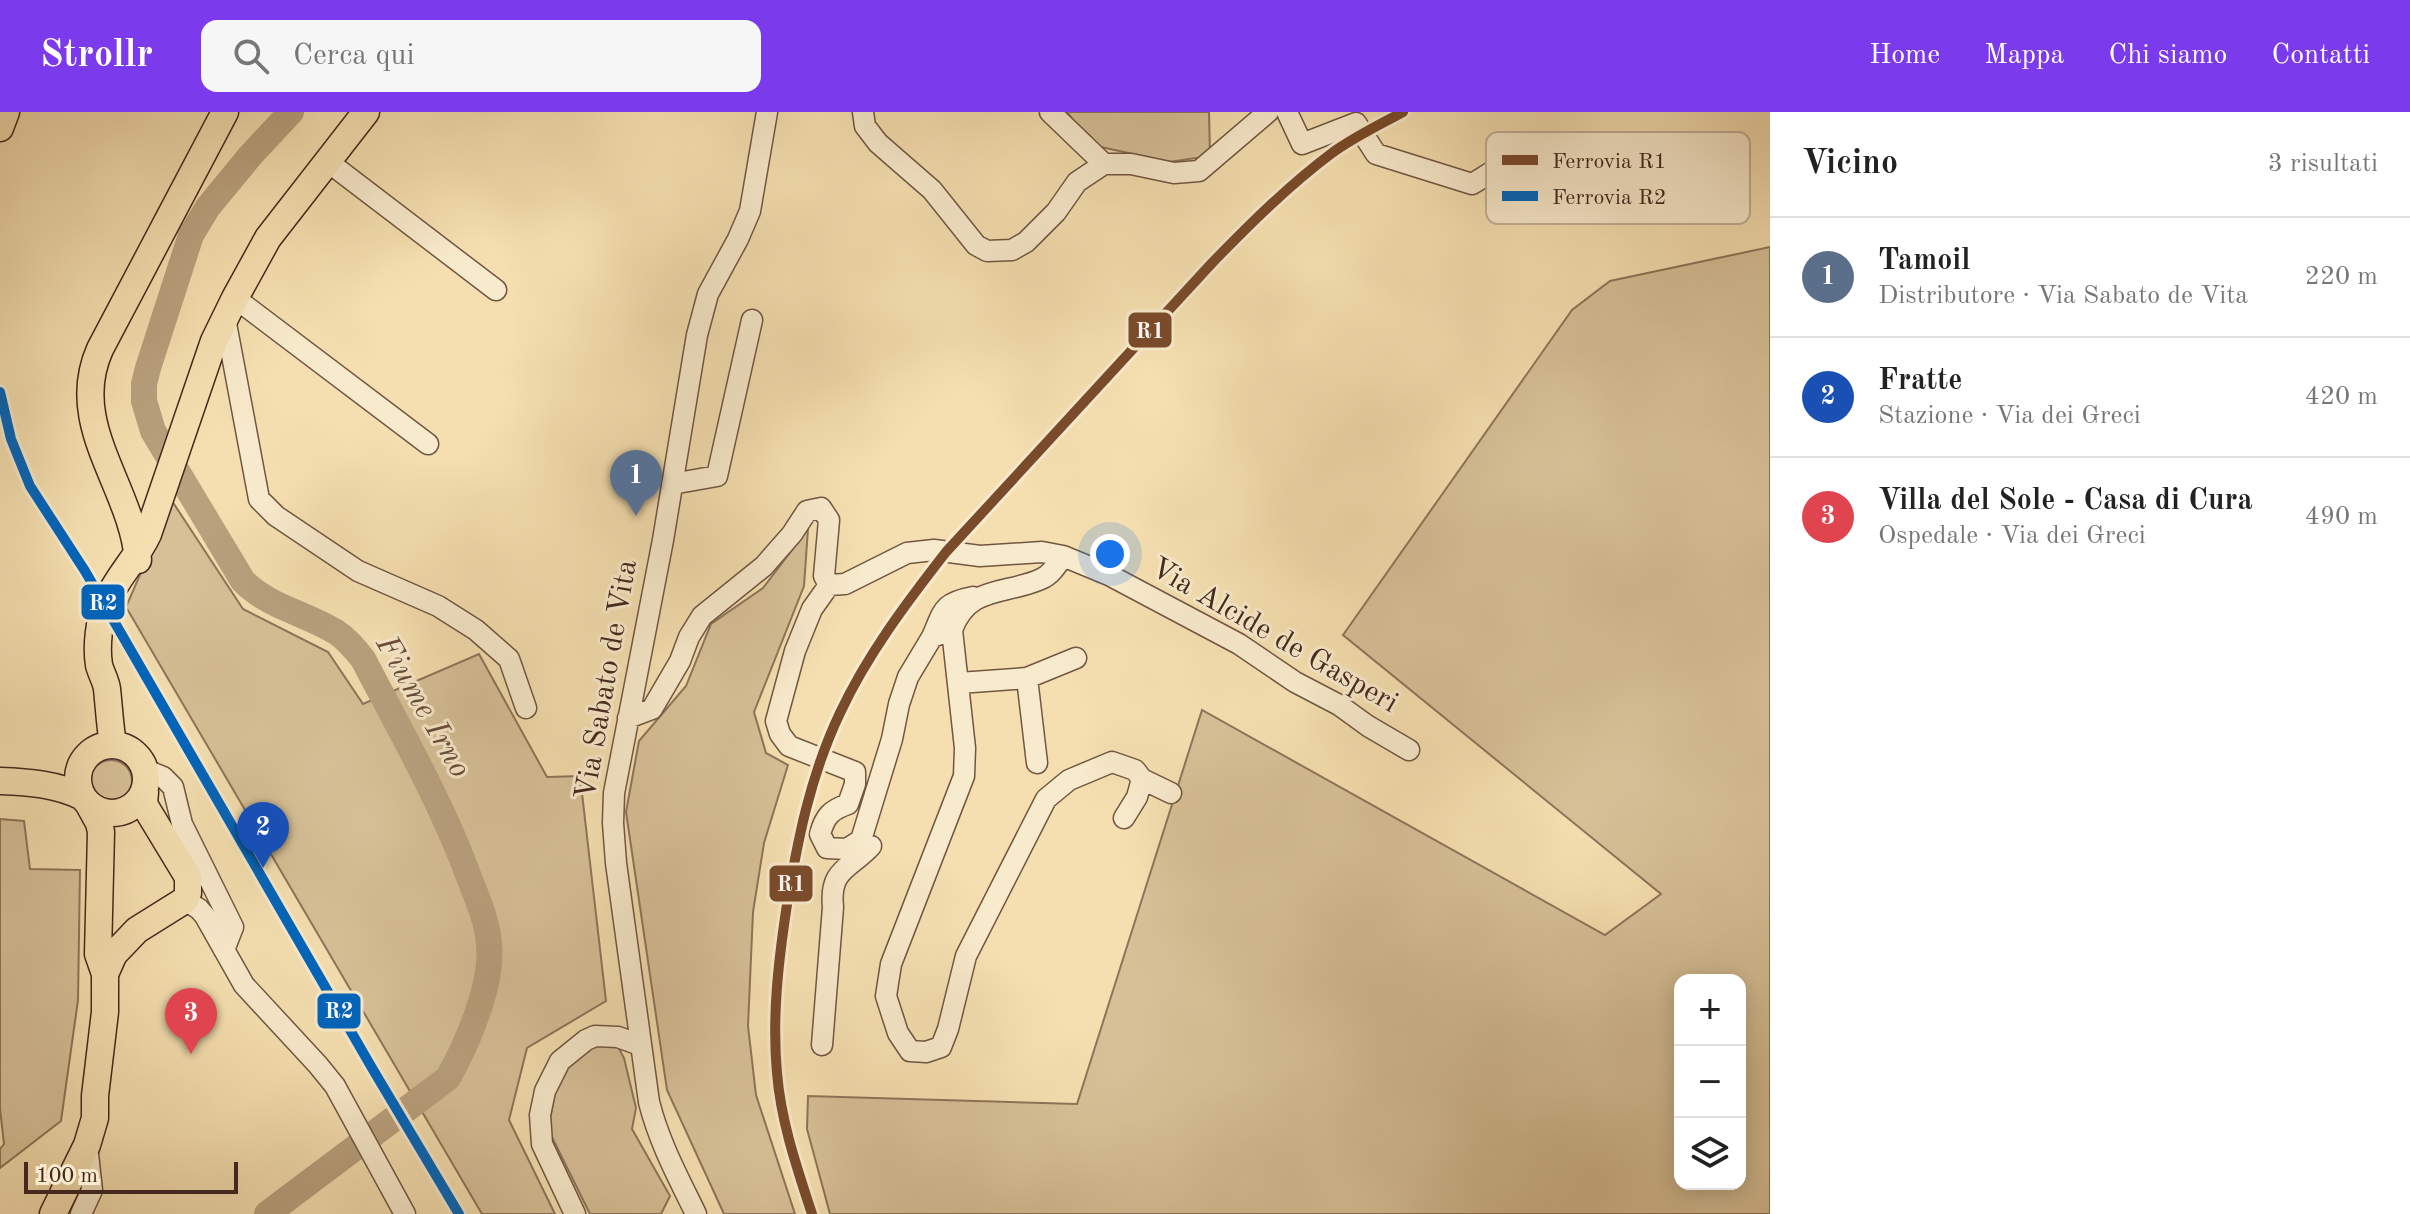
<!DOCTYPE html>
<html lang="it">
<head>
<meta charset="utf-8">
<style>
  :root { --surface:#fff; --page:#f6f6f6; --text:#222; --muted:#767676; --line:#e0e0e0; --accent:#7c3aed }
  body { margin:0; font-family:"Old Standard TT",serif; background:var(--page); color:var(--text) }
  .controls { position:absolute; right:24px; bottom:24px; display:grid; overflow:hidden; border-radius:16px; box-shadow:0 4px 20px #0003 }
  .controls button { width:72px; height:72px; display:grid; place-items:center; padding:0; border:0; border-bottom:2px solid var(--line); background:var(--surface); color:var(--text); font:40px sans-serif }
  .scale { position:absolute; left:24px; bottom:20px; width:214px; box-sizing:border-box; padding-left:8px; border:4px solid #45281e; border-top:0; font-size:22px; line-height:28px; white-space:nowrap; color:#45281e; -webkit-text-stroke:6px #f8eacc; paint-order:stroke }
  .you { position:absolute; left:1110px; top:442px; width:28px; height:28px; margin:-20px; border:6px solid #fff; border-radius:50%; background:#1a73e8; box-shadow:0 0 0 12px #1a73e833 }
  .badge { display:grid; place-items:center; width:52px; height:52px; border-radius:50%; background:var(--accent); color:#fff; font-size:26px; font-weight:700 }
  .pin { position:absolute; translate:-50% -66px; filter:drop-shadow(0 2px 4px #0008) }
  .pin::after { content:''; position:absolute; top:42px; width:28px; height:24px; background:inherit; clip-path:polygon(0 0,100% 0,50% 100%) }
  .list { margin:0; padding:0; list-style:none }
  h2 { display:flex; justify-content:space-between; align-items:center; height:104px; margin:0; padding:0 32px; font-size:34px }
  h2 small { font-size:26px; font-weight:400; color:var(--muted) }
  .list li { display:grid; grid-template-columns:52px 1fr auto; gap:24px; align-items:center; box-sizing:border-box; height:120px; padding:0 32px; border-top:2px solid var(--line) }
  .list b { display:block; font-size:30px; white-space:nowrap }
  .list p { margin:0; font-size:26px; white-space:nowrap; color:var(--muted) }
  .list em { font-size:26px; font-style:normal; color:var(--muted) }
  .icon { flex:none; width:44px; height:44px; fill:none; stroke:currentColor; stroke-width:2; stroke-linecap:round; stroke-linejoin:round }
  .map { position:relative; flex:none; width:1770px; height:1102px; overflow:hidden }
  header { display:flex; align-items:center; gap:48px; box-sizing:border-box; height:112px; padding:0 40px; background:var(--accent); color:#fff }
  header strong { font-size:38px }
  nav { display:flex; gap:44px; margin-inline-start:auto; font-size:28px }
  .search { width:560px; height:72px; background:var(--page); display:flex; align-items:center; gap:20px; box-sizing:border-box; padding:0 28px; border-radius:16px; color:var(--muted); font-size:30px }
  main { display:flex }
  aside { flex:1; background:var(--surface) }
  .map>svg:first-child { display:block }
  .green { fill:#d7c097; stroke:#8e745a; stroke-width:2; fill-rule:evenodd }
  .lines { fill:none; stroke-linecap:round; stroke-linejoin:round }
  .river { stroke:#b9a17e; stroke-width:26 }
  .minor-casing { stroke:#715642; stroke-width:23 }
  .major-casing { stroke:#45281e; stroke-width:29 }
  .minor { stroke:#f8eacc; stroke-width:20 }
  .major { stroke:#f5dfb0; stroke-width:26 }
  .rail-1-casing { stroke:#f8eacc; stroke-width:16 }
  .rail-2-casing { stroke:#f8eacc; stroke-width:16 }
  .rail-1 { stroke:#7a4b2a; stroke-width:10 }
  .rail-2 { stroke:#0065bd; stroke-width:10 }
  .labels { text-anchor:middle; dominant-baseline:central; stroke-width:6; stroke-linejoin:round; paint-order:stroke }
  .street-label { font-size:30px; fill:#45281e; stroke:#f8eacc }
  .water-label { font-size:32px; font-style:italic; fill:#684c3b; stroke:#f8eacc }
  .key { fill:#f8eacc; stroke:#c2b098; stroke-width:2 }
  .key-label { font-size:22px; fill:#45281e }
  .line-badge { stroke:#f8eacc; stroke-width:3 }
  .badge-label { font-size:22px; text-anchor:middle; font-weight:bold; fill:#fff }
</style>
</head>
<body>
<header>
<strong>Strollr</strong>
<div class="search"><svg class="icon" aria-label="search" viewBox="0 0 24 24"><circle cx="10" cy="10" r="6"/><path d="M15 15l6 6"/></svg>Cerca qui</div>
<nav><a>Home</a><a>Mappa</a><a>Chi siamo</a><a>Contatti</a></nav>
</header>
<main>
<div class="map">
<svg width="1770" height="1102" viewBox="0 0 1770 1102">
  <rect width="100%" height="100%" fill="#f5dfb0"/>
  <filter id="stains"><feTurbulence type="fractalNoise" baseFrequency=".0025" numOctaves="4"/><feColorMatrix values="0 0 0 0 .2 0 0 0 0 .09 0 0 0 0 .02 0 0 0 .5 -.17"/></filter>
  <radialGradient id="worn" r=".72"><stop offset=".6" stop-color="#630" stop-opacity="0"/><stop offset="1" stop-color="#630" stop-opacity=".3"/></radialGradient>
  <!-- green -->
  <path class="green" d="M1067,0H1209L1210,44L1169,50L1092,33Z
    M1770,135V1102H830L807,1017L808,984L1077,992L1202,598L1605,823L1661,782L1343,523L1572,198L1610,169ZM1680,868H1740V1072H1680Z
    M172,389L243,497L328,540L363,592L479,542L547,665L580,664L606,889L527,936L509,1008L555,1102H482L126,495Z
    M808,417L804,474L754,600L766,641L788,653L764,731L753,800L748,914L756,983L795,1102H724L667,978L626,700L639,629L686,574L711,512L763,476Z
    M90 669a21 21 0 1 1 42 0a21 21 0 1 1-42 0Z
    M0,707L24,709L30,757L80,758L78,888L61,1009L0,1056V1037L4,1032L0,997Z
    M616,931L624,946L636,996L632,1017L670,1084L661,1102H590L548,1017L556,977L569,951L593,933Z"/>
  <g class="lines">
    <!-- river -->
    <path class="river" d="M267,1102L448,966C467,932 493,873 489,833C488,811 478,788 470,768C442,691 401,620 363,547C355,537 347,527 336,520C305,501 269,495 243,469L153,319L144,289V272L148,256L191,123L208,95L250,44L291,0"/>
    <defs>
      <path id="minor" d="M863,0L865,14L878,31L932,78L976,133L987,139L1012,138L1026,130L1056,100L1077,70L1104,52
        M1050,0L1104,52H1131L1174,61L1199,59L1268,0
        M1287,0L1302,32L1356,11L1376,42L1472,72C1485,65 1503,50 1518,49C1548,46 1567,75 1585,94L1642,85L1664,78
        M327,49L496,178
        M235,186L428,332
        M225,206L259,387L276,404L358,459L438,494L476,518L509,547L526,596
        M672,372L717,364L752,208
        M1063,444C1057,453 1051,463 1041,467C1006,483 968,473 952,518L965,636L964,664L891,852L886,884L898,921L910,939L926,940L941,935L948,917L966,844L1046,687L1069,668L1112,650L1135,658L1142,667L1137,685L1124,706
        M829,473L812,497L795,539L776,609L780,622L789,634L855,660V672L848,692C831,698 825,704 820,722L827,736L847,737L861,728L892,627L899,592L908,565L932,525L952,518
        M932,525C944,498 942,491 973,485
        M1027,566L1037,651
        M959,571L1027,566L1076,546
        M628,606L652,597L680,549L689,525L702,504L764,454L792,422L807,399L821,396L829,408L824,464L829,473L845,472L907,441L934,438L980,444L1042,440L1063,444L1109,463L1239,532L1295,570L1339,593L1368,614L1409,638
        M146,658L163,665L173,675L182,712L233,815L224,838
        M1142,667L1171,681
        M185,788L199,797L205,804L244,873L318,953L335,974L405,1102
        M822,933L833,795C829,757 850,757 871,734
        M81,1102L92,1078L87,1033
        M575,1102L542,1032L540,1003L545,979L560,949L586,928L595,924L618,925L640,933
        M696,1102C678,1065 659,1030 649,990L616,751L613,711L614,681L663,428L697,223L708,182L738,127L750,99L767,0"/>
      <path id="major" d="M0,16L6,0
        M138,448C132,374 66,313 100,237L225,0
        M78 667a34 34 0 1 1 68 0a34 34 0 1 1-68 0Z
        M113,633C110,614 109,596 107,577C106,569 101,561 99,553C96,534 99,509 106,491C117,464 136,448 148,422L214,229L235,186L268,126L366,0
        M0,669C29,670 56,672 83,685
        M105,862L114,842L137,818L185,788L188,781V765L148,699L144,692L145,680
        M53,1102L87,1033L95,1006V984L105,900V862L98,842L101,720L99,711L89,693"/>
    </defs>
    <!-- minor casing -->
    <use href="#minor" class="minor-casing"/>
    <!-- major casing -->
    <use href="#major" class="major-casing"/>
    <!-- minor -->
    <use href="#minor" class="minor"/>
    <!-- major -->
    <use href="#major" class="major"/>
    <defs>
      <path id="rail-1" d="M812,1102C797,1056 781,1010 777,961C772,907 778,853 786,799C797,730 810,664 840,601C867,543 907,490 946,440L1212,151C1250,112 1288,74 1332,41C1354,25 1379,13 1403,0"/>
      <path id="rail-2" d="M0,280L11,327L30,374L85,459L372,956L459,1102"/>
    </defs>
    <!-- rail-1 casing -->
    <use href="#rail-1" class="rail-1-casing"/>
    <!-- rail-2 casing -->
    <use href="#rail-2" class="rail-2-casing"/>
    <!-- rail-1 -->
    <use href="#rail-1" class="rail-1"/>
    <!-- rail-2 -->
    <use href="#rail-2" class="rail-2"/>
  </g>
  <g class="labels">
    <!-- street labels -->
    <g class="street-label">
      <text transform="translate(1274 524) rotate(30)">Via Alcide de Gasperi</text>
      <text transform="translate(607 568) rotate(-80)">Via Sabato de Vita</text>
    </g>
    <!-- water labels -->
    <g class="water-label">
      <text transform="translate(422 595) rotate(60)">Fiume Irno</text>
    </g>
  </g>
  <!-- legend -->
  <rect x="1486" y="20" width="264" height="92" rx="12" class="key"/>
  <rect x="1502" y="43" width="36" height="10" fill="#7a4b2a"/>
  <rect x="1502" y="79" width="36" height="10" fill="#0065bd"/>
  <g class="key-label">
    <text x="1552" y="56">Ferrovia R1</text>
    <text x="1552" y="92">Ferrovia R2</text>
  </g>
  <g class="line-badge">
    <rect x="1127" y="199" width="46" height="38" rx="8" fill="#7a4b2a"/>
    <rect x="80" y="471" width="46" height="38" rx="8" fill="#0065bd"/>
    <rect x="768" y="752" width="46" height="39" rx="8" fill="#7a4b2a"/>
    <rect x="316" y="880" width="46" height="38" rx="8" fill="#0065bd"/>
  </g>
  <g class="badge-label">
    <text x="1150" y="226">R1</text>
    <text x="103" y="498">R2</text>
    <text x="791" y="779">R1</text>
    <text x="339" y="906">R2</text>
  </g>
  <rect width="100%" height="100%" filter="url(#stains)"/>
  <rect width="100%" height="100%" fill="url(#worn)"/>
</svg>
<div class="controls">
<button>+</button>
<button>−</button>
<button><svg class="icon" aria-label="layers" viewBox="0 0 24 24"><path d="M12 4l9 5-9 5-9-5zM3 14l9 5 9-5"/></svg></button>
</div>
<div class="scale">100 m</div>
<div class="you"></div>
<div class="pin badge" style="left:636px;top:404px;background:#5c6f8a">1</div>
<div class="pin badge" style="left:263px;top:756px;background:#1a4fb4">2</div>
<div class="pin badge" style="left:191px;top:942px;background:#e0444e">3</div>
</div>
<aside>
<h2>Vicino<small>3 risultati</small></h2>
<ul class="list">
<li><span class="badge" style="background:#5c6f8a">1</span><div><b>Tamoil</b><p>Distributore · Via Sabato de Vita</p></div><em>220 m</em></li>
<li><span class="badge" style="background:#1a4fb4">2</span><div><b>Fratte</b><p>Stazione · Via dei Greci</p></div><em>420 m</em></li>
<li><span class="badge" style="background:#e0444e">3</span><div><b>Villa del Sole - Casa di Cura</b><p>Ospedale · Via dei Greci</p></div><em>490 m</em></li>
</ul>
</aside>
</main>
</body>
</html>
